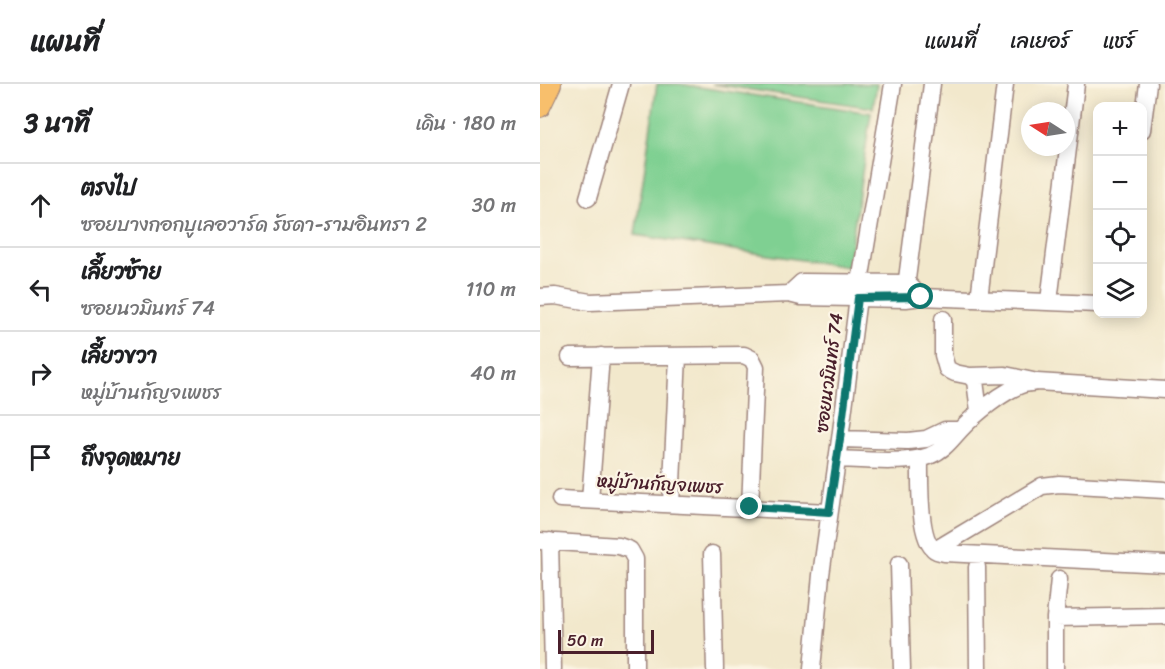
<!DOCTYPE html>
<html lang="th">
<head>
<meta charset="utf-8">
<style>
  :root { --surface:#fff; --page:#f2f2f2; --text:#202124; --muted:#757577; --line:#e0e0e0 }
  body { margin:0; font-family:Sriracha,"Playpen Sans Thai",sans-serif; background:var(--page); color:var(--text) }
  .controls { position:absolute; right:18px; top:18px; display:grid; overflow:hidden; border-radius:12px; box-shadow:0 3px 15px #0003 }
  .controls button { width:54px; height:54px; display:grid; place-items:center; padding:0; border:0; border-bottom:2px solid var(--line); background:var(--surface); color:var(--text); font:30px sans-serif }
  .compass { position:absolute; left:481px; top:18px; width:54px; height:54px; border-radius:50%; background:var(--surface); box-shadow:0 3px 15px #0003; rotate:282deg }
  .scale { position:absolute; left:18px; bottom:15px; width:96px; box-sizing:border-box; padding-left:6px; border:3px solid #4a1f2b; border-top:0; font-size:16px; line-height:21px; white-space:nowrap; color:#4a1f2b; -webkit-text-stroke:4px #fcf5e5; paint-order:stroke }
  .stop { position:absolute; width:18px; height:18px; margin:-14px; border:4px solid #0f766e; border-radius:50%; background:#fff }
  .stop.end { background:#0f766e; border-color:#fff; box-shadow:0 2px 6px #0008 }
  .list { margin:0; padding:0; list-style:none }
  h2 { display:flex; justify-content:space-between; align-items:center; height:78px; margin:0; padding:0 24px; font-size:26px }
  h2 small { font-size:20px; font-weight:400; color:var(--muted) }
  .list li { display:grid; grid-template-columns:39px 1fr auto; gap:18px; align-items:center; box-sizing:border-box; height:84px; padding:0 24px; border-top:2px solid var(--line) }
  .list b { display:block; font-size:22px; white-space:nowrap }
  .list p { margin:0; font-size:20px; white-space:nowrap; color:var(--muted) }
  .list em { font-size:20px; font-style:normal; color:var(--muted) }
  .icon { flex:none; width:33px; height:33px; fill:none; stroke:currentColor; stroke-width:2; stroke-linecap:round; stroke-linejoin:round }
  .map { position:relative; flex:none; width:625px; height:585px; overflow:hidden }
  header { display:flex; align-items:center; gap:36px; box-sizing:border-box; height:84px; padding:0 30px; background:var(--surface); border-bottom:2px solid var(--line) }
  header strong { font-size:28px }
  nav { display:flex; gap:33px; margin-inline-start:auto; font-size:21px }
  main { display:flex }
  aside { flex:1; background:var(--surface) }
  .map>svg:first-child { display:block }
  .pitch { fill:#7fd092; stroke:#64785e; stroke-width:1.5 }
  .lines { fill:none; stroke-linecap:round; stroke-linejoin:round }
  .minor-casing { stroke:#9e847c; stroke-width:19 }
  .major-casing { stroke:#9e847c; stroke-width:22 }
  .minor { stroke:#fff; stroke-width:16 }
  .major { stroke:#f8bf6c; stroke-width:20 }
  .route { stroke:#0f766e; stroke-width:8 }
  .labels { text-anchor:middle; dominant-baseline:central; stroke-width:4.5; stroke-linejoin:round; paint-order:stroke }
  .street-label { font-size:18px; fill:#4a1f2b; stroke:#fcf5e5 }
</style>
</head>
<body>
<header>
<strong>แผนที่</strong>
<nav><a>แผนที่</a><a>เลเยอร์</a><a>แชร์</a></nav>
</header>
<main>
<aside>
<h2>3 นาที<small>เดิน · 180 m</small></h2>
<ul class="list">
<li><svg class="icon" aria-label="ahead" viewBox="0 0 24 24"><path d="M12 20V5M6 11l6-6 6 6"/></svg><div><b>ตรงไป</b><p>ซอยบางกอกบูเลอวาร์ด รัชดา-รามอินทรา 2</p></div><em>30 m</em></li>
<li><svg class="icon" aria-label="left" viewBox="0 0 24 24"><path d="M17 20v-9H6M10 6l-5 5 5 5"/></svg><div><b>เลี้ยวซ้าย</b><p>ซอยนวมินทร์ 74</p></div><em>110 m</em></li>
<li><svg class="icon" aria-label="right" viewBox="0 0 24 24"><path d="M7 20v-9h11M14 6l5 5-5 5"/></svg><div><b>เลี้ยวขวา</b><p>หมู่บ้านกัญจเพชร</p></div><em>40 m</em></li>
<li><svg class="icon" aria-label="arrive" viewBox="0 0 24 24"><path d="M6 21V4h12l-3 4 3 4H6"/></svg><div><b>ถึงจุดหมาย</b></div></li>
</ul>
</aside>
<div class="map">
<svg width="625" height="585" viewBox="0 0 625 585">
  <rect width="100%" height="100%" fill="#fcf5e5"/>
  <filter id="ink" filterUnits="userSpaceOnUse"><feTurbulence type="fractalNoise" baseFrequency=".0167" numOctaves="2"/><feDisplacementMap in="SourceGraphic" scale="12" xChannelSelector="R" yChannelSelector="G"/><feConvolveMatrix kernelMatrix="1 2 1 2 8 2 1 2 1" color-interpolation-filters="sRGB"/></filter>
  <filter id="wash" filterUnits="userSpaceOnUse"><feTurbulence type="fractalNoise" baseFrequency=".008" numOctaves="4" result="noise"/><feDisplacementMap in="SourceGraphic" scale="24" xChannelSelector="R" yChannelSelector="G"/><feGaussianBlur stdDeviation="1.35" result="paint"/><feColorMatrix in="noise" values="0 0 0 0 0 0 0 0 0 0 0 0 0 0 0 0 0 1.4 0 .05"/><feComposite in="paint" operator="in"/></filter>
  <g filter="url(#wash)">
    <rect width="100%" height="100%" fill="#f2e8cc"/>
    <!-- pitch -->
    <path class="pitch" d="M117,0H139L331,29L308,183L95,151Z
      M172,0H337L333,24Z"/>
  </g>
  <g filter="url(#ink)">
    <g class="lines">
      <defs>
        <path id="minor" d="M602,46L608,0
          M48,114L81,0
          M249,210L262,198L367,199L374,206
          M0,213L15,212L50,218L249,210L261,213L366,215L381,213L558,220
          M366,215V203L392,0
          M439,215L465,0
          M509,217L536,0
          M403,235V271L407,285L415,289L430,292L435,297L439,327
          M30,273L204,271L212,275L216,283L210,423
          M430,292L465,291L493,297
          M300,355L368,357L386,355L405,346H420
          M297,375C321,376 368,380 389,372C404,366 410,357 420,346C435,330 463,307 484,300C488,299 493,299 497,298L625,306
          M380,375C380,394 378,456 395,466C398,468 401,468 404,469L625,480
          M20,415L289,428
          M50,416L61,272
          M131,420L138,272
          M0,457L79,462L90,466L95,475V585
          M10,457L13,585
          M395,466L502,402L519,400L625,406
          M172,470L175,585
          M359,480L362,585
          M437,483L438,585
          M515,534L625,532
          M272,585L281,491L300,355L320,198L353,0
          M515,585V534L519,495"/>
        <path id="major" d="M0,23L11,0"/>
      </defs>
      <!-- minor casing -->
      <use href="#minor" class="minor-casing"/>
      <!-- major casing -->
      <use href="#major" class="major-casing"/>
      <!-- minor -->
      <use href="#minor" class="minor"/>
      <!-- major -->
      <use href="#major" class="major"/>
    </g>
  </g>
  <g class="lines" filter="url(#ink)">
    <!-- route -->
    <path class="route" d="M210,423L289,428L300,355L318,214L381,213"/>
  </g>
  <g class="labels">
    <!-- street labels -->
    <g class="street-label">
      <text transform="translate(289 289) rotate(-83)">ซอยนวมินทร์ 74</text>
      <text transform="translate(120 400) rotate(3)">หมู่บ้านกัญจเพชร</text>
    </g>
  </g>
</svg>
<div class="controls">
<button>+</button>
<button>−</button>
<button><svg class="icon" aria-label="locate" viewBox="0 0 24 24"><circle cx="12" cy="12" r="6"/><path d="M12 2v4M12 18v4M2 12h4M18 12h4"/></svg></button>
<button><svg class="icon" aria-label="layers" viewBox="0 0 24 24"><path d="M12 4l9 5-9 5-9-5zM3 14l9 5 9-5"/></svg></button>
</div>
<svg class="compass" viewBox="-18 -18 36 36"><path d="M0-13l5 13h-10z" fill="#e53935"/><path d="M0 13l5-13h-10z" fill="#757577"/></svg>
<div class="scale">50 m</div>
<div class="stop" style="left:381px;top:213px"></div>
<div class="stop end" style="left:210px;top:423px"></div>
</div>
</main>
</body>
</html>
